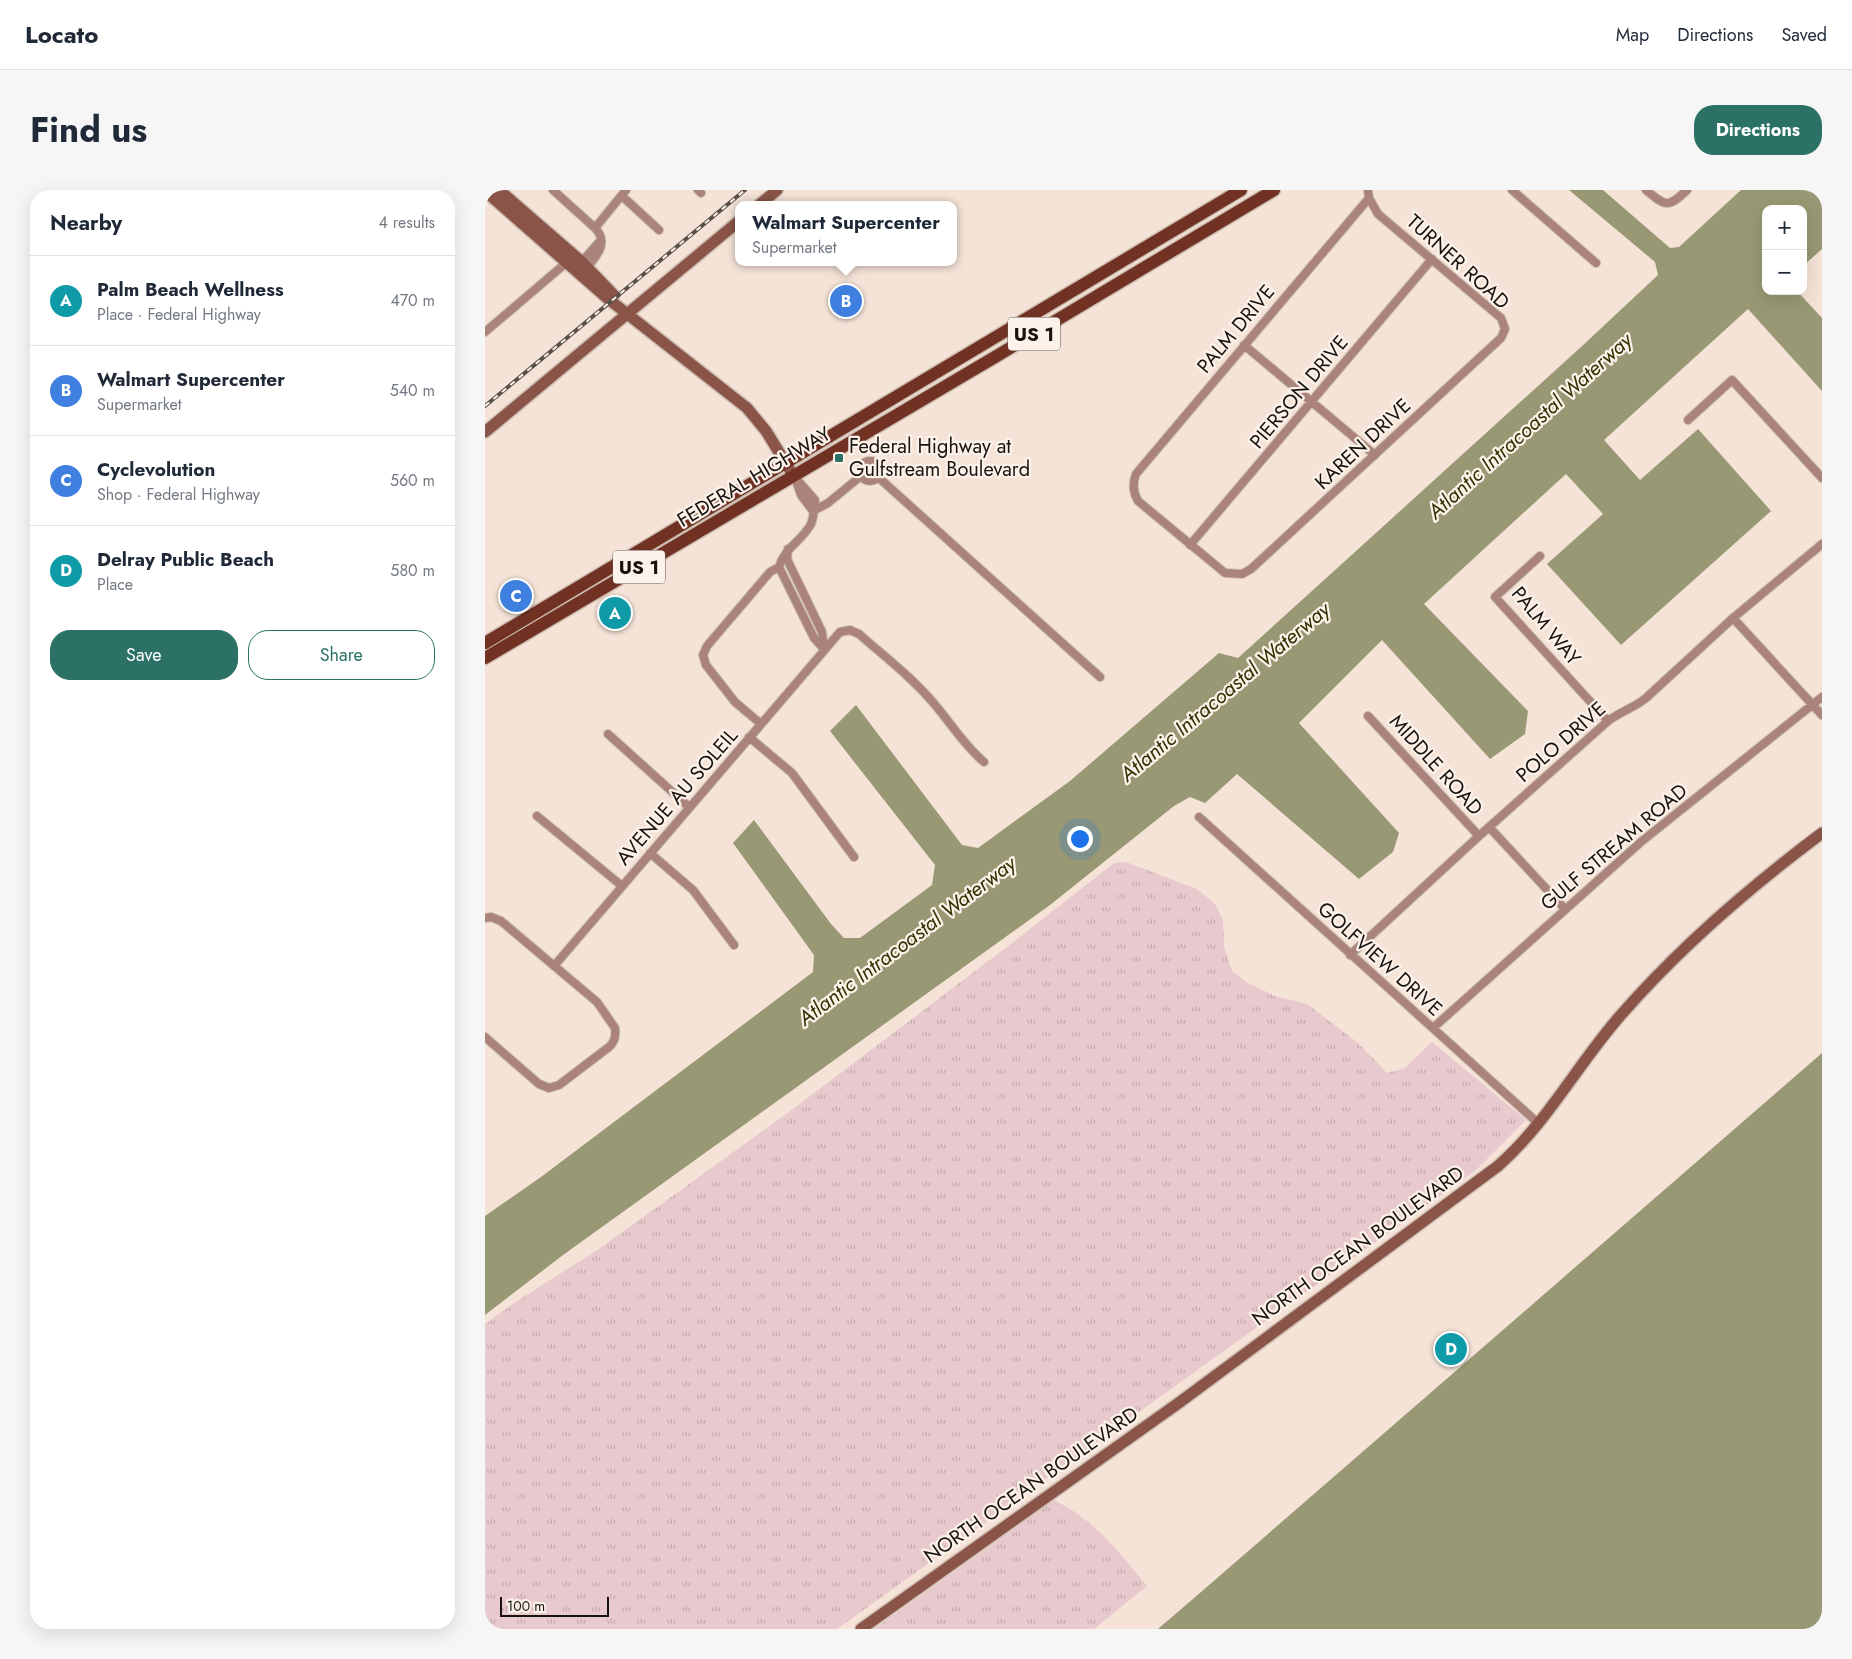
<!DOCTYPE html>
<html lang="en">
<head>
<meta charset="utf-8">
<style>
  :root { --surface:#fff; --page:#f6f6f7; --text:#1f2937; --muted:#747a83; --line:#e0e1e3; --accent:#2c7165 }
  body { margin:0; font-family:Jost,sans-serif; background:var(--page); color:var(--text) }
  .controls { position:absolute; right:15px; top:15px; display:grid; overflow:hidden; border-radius:10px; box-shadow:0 5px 20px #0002 }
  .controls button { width:45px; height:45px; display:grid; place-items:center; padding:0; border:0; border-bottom:1px solid var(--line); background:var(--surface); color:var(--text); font:25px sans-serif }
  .scale { position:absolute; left:15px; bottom:12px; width:109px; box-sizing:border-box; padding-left:5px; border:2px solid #19130f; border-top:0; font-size:14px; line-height:18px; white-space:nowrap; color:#19130f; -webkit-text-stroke:4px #fdf2ea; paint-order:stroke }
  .you { position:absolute; left:594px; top:648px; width:18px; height:18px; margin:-12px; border:4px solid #fff; border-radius:50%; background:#1a73e8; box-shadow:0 0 0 8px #1a73e833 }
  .badge { display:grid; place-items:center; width:32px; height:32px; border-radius:50%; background:var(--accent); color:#fff; font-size:16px; font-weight:700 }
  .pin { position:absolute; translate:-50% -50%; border:2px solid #fff; box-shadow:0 1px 5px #0006 }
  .popup { position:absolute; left:250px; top:11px; width:222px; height:65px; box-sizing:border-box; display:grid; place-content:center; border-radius:10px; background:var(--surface); filter:drop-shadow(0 1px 4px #0005); font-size:16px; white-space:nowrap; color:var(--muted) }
  .popup b { font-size:19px; color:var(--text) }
  .popup::after { content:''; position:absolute; left:50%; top:100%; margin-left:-10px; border:10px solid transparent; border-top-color:var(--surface) }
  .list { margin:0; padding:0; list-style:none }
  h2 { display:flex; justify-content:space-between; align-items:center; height:65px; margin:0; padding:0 20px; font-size:21px }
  h2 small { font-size:16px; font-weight:400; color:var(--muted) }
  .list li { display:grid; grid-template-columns:32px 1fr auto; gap:15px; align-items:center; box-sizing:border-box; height:90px; padding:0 20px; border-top:1px solid var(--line) }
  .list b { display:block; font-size:19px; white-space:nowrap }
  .list p { margin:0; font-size:16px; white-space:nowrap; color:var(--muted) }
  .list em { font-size:16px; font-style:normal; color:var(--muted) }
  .actions { display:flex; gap:10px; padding:15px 20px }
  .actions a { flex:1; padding:11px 0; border:1px solid var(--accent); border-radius:20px; text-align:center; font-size:18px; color:var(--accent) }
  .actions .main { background:var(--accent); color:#fff }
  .map { position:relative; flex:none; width:1337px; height:1439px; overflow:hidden; border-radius:20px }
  header { display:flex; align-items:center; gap:30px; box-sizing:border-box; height:70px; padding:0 25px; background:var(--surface); border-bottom:1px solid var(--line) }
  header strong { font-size:24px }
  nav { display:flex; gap:28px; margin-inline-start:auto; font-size:18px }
  .intro { display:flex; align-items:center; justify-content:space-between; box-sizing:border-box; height:120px; padding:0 30px }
  h1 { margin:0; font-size:35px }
  .button { padding:12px 22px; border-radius:20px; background:var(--accent); color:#fff; font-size:18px; font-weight:700 }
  main { display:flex; gap:30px; padding:0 30px }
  aside { flex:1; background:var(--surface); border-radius:20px; box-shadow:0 5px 20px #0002 }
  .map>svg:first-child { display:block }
  .grass { fill:url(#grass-tufts) }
  .water { fill:#989874 }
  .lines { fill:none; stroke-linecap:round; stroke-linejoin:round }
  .street-casing { stroke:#cdbeb3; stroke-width:10 }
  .secondary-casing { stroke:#cdbeb3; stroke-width:14 }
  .primary-casing { stroke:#cdbeb3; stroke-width:15 }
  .street { stroke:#aa847b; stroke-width:8 }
  .secondary { stroke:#8a5448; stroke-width:11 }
  .primary { stroke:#713224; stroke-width:12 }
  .rail-casing { stroke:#59504a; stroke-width:4 }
  .rail { stroke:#fdf2ea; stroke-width:2; stroke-dasharray:5.5; stroke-linecap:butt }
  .poi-dot { fill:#2c7165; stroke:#fdf2ea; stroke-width:2 }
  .labels { text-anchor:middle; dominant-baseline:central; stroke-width:4.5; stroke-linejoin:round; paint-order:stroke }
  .shield { fill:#fdf2ea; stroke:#5d5651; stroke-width:1 }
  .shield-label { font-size:19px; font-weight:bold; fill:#19130f }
  .street-label { font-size:20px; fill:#19130f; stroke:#fdf2ea }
  .poi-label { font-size:20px; fill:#19130f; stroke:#fdf2ea; text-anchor:start }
  .water-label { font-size:21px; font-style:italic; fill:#343203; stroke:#fdf2ea }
</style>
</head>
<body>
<header>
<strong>Locato</strong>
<nav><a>Map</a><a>Directions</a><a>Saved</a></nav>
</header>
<div class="intro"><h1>Find us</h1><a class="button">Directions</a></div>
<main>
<aside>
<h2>Nearby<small>4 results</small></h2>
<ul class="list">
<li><span class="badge" style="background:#0f9aa8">A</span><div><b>Palm Beach Wellness</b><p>Place · Federal Highway</p></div><em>470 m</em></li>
<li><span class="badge" style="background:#3f7fe0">B</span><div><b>Walmart Supercenter</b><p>Supermarket</p></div><em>540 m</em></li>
<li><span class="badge" style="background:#3f7fe0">C</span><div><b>Cyclevolution</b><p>Shop · Federal Highway</p></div><em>560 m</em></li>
<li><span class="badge" style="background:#0f9aa8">D</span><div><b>Delray Public Beach</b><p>Place</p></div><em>580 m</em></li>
</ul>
<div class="actions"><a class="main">Save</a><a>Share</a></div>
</aside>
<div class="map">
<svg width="1337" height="1439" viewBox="0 0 1337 1439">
  <defs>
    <pattern id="grass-tufts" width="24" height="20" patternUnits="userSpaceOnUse" patternTransform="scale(1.25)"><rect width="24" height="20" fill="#e8c9cd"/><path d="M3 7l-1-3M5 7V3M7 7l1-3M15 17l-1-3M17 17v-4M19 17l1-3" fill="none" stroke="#c6acaf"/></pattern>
  </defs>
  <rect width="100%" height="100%" fill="#f5e3d7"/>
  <!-- grass -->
  <path class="grass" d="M641,672L712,699L730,714L738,730L739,757L747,781L761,792L790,806L822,814L873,853L902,883L920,878L947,852L1041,930L991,980L352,1439H0V1134L29,1113L114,1059L304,922L522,757L629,673Z
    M569,1310C611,1331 633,1361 662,1396L609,1439H389Z"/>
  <!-- water -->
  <path class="water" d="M1084,0H1118L1185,58L1194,57L1256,0H1337V59L1318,76V19H1281V101H1312L1337,128V201L1263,119L1119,250L1155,290L1213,239L1286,321L1136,455L1062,374L1118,324L1081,284L939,414L1043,521L1040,544L1005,569L897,450L814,533L914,643L908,662L874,689L752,584L720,613L705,607L689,616L565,715L78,1065L0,1125V1026L56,987L328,782L329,765L248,653L269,630L346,734L359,748H375L447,695L450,675L345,541L371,515L477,655L493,658L585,591L734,463L753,468L1096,157L1173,85L1170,72Z
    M1337,863V1439H673L716,1402Z"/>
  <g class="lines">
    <defs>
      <path id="street" d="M68,0L110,38
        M213,0L216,3
        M883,0L884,8L893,24L1016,128L1020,139L1016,148L766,379L757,384L740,383L653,311C648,302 647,294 651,284L884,8
        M1027,0L1111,73
        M1161,0C1181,17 1183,18 1202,0
        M137,6L174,40
        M94,75L116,50
        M100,80C110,68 125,53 110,38L141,0
        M0,142L81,73
        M759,155L890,265
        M1203,230L1247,190L1337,288
        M375 281a10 10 0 1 1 20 0a10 10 0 1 1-20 0Z
        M308,285L330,310C329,318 329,327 326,334C317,351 300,357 294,377L329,448L339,459
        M393,287L615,487
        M311,291L316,305L328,321
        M328,321L343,313L376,286
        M705,355L947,69
        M303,359L302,369L337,442L339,459
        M1055,366L1010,407L1123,531
        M1248,428L1337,525
        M883,526L994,646
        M276,534L250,512L221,475L218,465L222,456L285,382L294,377
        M123,544L204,617
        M264,547L307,583L369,667
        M52,626L137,696
        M714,627L1054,934
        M1004,637L1080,719
        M165,663L208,700L249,755
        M0,728L6,727L16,731L112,812L130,838C131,846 130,852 124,857L74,895L64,898L54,894L0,847
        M865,765L994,646L1123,531C1136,521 1149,518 1161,508L1248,428L1337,354
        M69,776L355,442L365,440L374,444C400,467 429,489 451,516C467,535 480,556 499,572
        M948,838L1157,651L1337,507"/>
      <path id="secondary" d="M14,0L97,72L129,105
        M0,1L122,108L262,218L281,241L308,285
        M274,15L292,0
        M0,242L254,31
        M376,1439L695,1212L1013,976C1062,933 1092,875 1135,826C1194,758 1265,697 1337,643"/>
      <path id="primary" d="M0,453L756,0
        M0,468L510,167L789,0"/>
    </defs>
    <!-- street casing -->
    <use href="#street" class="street-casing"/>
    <!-- secondary casing -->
    <use href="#secondary" class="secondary-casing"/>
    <!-- primary casing -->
    <use href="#primary" class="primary-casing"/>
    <!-- street -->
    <use href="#street" class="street"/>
    <!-- secondary -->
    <use href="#secondary" class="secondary"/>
    <!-- primary -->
    <use href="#primary" class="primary"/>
    <defs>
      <path id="rail" d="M0,216L260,0"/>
    </defs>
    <!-- rail casing -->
    <use href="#rail" class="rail-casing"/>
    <!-- rail -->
    <use href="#rail" class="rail"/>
  </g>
  <!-- markers -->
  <rect class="poi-dot" x="349" y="263" width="10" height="10" rx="2.5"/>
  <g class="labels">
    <!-- shield labels -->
    <g class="shield">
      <rect x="523" y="127.5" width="52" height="33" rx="4"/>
      <rect x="128" y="360.5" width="52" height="33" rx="4"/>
    </g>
    <g class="shield-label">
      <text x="549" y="144">US 1</text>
      <text x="154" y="377">US 1</text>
    </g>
    <!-- street labels -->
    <g class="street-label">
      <text transform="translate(973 72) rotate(42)">TURNER ROAD</text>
      <text transform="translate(751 139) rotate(-50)">PALM DRIVE</text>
      <text transform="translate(814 202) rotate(-50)">PIERSON DRIVE</text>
      <text transform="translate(878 254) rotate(-43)">KAREN DRIVE</text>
      <text transform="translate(269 287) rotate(-31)">FEDERAL HIGHWAY</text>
      <text transform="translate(1061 436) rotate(50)">PALM WAY</text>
      <text transform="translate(1076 552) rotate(-41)">POLO DRIVE</text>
      <text transform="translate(951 575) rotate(48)">MIDDLE ROAD</text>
      <text transform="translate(192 607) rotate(-49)">AVENUE AU SOLEIL</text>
      <text transform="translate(1129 657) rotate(-40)">GULF STREAM ROAD</text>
      <text transform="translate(895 769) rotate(42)">GOLFVIEW DRIVE</text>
      <text transform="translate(873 1056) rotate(-36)">NORTH OCEAN BOULEVARD</text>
      <text transform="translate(546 1295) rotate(-35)">NORTH OCEAN BOULEVARD</text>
    </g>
    <!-- poi labels -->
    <g class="poi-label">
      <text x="364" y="256">Federal Highway at<tspan x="364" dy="23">Gulfstream Boulevard</tspan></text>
    </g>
    <!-- water labels -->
    <g class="water-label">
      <text transform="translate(1045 236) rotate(-42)">Atlantic Intracoastal Waterway</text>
      <text transform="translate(740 502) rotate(-40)">Atlantic Intracoastal Waterway</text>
      <text transform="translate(422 751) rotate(-37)">Atlantic Intracoastal Waterway</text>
    </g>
  </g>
</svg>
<div class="controls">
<button>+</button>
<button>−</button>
</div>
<div class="scale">100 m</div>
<div class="you"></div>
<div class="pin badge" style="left:130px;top:423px;background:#0f9aa8">A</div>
<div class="pin badge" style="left:361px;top:111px;background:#3f7fe0">B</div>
<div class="popup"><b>Walmart Supercenter</b>Supermarket</div>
<div class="pin badge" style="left:31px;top:406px;background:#3f7fe0">C</div>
<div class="pin badge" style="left:966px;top:1159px;background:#0f9aa8">D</div>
</div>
</main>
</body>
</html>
